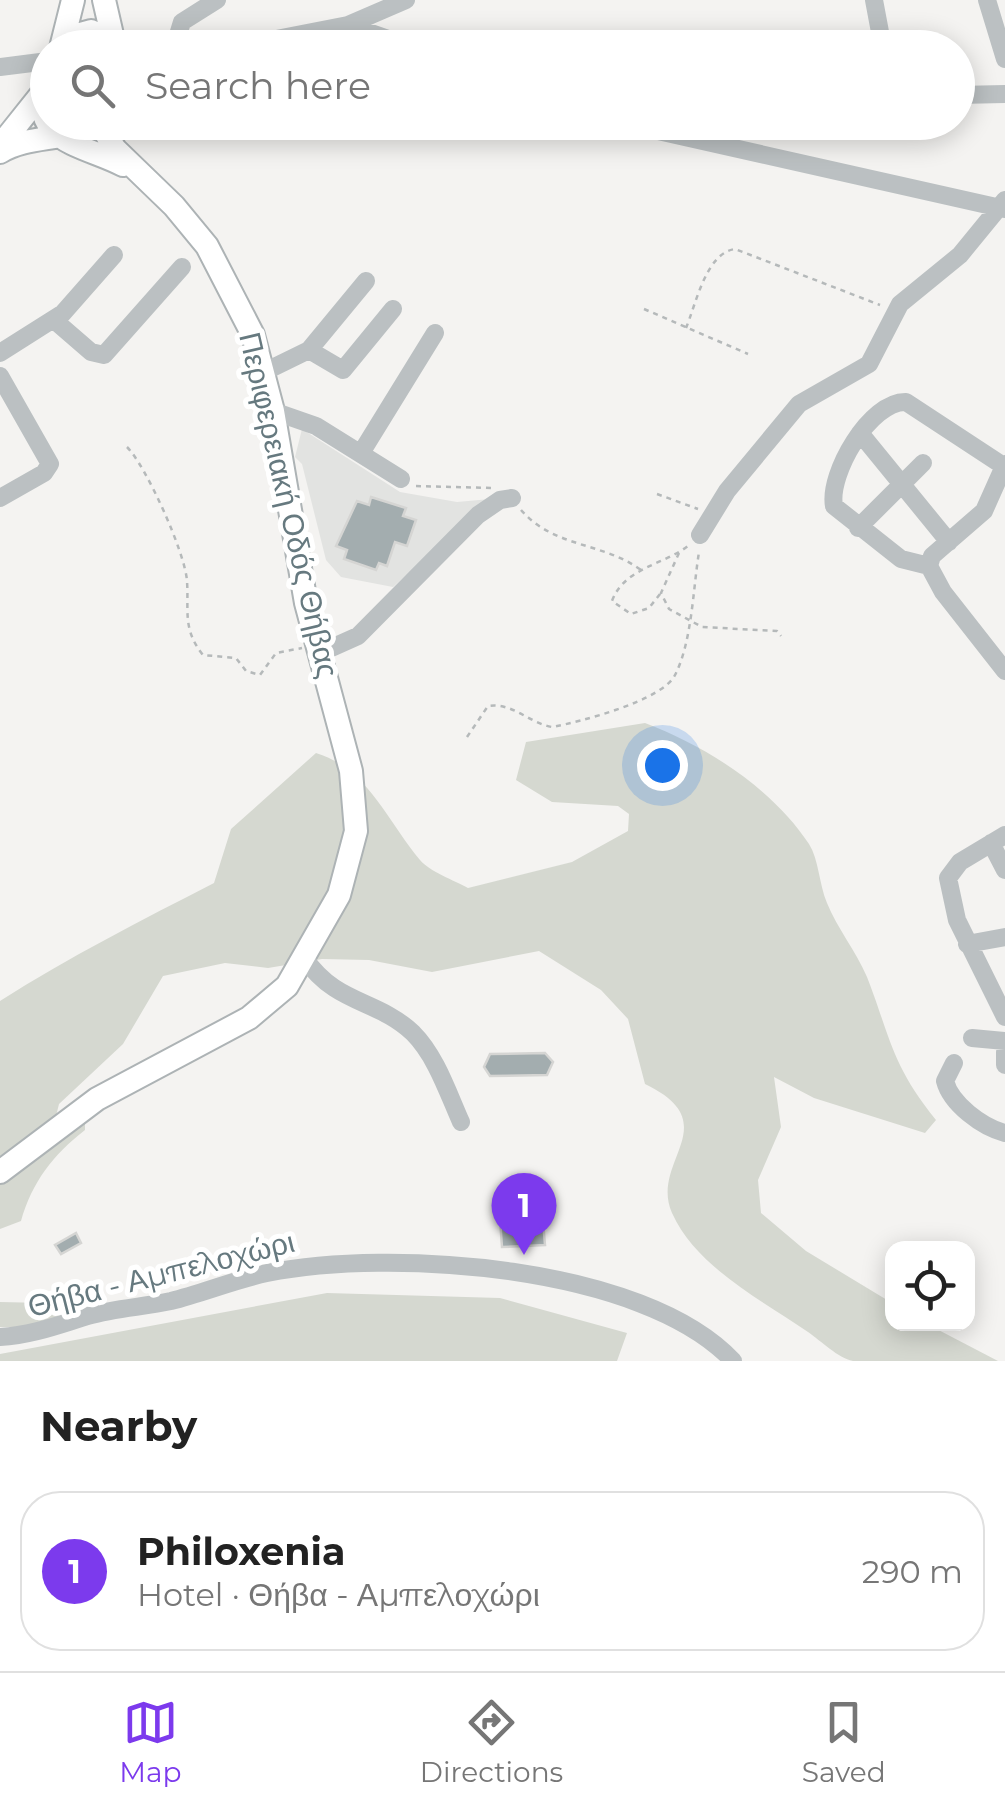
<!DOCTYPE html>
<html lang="en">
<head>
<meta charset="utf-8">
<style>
  :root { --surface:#fff; --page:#f6f6f6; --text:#222; --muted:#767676; --line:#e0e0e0; --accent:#7c3aed }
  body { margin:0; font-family:Montserrat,sans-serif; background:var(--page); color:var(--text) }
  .controls { position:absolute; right:30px; bottom:30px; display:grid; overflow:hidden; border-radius:20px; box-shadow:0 5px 25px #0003 }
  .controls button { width:90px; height:90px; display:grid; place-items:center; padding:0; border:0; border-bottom:2px solid var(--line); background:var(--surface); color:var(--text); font:50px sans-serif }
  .you { position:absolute; left:662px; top:765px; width:35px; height:35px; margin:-25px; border:8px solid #fff; border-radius:50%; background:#1a73e8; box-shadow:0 0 0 15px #1a73e833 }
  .badge { display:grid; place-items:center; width:65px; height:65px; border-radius:50%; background:var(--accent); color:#fff; font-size:32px; font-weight:700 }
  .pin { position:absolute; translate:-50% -82px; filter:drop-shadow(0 2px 5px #0008) }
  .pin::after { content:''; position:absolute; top:52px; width:35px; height:30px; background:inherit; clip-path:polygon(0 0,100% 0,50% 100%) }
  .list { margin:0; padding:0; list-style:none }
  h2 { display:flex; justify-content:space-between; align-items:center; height:130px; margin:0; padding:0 40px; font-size:42px }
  h2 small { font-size:32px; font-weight:400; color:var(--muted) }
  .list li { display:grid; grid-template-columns:65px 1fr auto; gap:30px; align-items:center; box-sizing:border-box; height:160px; margin:0 20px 20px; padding:0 20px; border:2px solid var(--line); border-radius:40px }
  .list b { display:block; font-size:38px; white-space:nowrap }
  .list p { margin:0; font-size:32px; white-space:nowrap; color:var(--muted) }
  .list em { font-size:32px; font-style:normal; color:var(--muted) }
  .icon { flex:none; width:55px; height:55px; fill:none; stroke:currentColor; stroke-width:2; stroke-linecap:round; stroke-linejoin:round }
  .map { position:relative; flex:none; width:1005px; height:1361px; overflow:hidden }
  .search { position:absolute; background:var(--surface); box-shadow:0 5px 25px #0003; left:30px; right:30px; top:30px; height:110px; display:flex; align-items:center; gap:25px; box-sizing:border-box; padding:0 35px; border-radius:55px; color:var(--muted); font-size:38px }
  .sheet { height:310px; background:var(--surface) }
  nav { display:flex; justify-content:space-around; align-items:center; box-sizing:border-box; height:140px; border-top:2px solid var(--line); background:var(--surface); font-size:28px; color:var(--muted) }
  nav a { display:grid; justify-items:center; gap:5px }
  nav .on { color:var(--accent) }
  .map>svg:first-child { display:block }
  .built { fill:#e2e3e1 }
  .green { fill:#d5d8d0 }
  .building { fill:#a3adaf; stroke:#d5d5d3; stroke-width:2.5 }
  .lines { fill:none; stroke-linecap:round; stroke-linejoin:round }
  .major-casing { stroke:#adb3b5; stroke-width:26 }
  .path { stroke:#b5b9ba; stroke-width:2.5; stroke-dasharray:5 5; stroke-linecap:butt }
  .minor { stroke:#bbc0c2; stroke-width:18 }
  .major { stroke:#fff; stroke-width:22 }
  .labels { text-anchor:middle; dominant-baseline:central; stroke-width:10; stroke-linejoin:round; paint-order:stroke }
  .street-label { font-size:30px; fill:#66797f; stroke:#fff }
</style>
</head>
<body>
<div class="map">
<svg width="1005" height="1361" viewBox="0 0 1005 1361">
  <rect width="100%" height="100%" fill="#f4f3f1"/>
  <!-- built -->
  <path class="built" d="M302,429L400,492L457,502L490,499L393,587L341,577L326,560L302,464L295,457Z"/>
  <!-- green -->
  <path class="green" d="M645,723C706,746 772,788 809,844C819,860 819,884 827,903C837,928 856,951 867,977C891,1039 891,1064 936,1120L925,1133L814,1098L774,1077L781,1127L758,1180L761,1213L806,1251L892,1303V1324H927L998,1361C957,1361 892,1361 853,1361C838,1358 821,1341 808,1332C762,1300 697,1268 672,1213C649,1161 728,1124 645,1084L628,1019L601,990L539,951L432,972L369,960L322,959L268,968L225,963L163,976L123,1044L59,1104L55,1120L0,1164V1001C69,957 142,920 214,883L231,829L316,753C368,769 388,822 420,860C430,872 454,880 468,888L572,862L628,831L629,814L618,806L552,802L516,780L526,742Z
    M85,1120V1130C53,1155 32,1182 21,1221L0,1229V1183Z
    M327,1293L500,1298L627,1333L617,1361H0V1354Z
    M0,1302L45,1303L62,1309L59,1317L35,1327H0Z"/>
  <!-- building -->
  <path class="building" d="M371,497L406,508L403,516L416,520L407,546L395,542L387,566L379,563L376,570L344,559L347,550L336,546L357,501L369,505Z
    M545,1053L553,1062L547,1075L490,1076L484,1067L490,1054Z
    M519,1218V1223L543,1221L545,1245L502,1247L500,1219Z
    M76,1233L81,1243L61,1254L55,1245Z"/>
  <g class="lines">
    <defs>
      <path id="major" d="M104,0L115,48
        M61,48L73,0
        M64,48L73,36L91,31L115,47
        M48,84C26,141 85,145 123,165
        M0,146L43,92
        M0,152C31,133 73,143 90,122
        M0,1172L97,1099L249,1018L287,986L339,895L356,831L351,771L306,603L273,411L253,335L207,246L174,206L115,149L99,122"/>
    </defs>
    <!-- major casing -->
    <use href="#major" class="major-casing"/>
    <!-- path -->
    <path class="path" d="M644,309L748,354
      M686,328C696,304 706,253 735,249L880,305
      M127,447C146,466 185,552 187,581C189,610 182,629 203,655L236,658L246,671L260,675L276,653L302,648
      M416,486L493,488
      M657,494L698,509
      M521,510C554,548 603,542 641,570
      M679,553L661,593L669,609L702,627L777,631L781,636
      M660,594L649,608L631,614L612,601C624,568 663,565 688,546
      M467,737L488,706C512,702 529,723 552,727C579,722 662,701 675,675C692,642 693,589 699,552"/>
    <!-- minor -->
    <path class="minor" d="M874,0L883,48
      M987,0L1005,59
      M348,25L406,0
      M174,48L182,22L217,0
      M230,48L348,25L414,48
      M0,67L48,61
      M958,95L1005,94
      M618,122L1005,209
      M54,320L91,352L104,355L182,267
      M309,350L343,370L393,309
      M0,353L63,313L114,255
      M264,372L309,350L366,281
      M0,376L50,464L44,473L0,498
      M273,411L316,426L401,479
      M860,433L949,542
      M361,453L435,333
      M1005,464L984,511L932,556L929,566L943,592L1005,671
      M858,528L923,463
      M700,535L727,491L799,404L869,364L900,304L960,255L1005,200
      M929,566L901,559L834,506C828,474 870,401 906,402L1005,467
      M320,653L358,636L478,515L500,500L512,498
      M1005,835L960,862L948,878L957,920L1005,1017
      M991,843L1005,870
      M967,944L1005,937
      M305,959C337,1005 377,999 413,1033C436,1056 448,1093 461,1122
      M972,1038L1005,1041
      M1005,1052V1065
      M954,1063L945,1081C951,1104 982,1127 1005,1133
      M0,1337C33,1335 58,1325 88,1316C115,1308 144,1307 171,1301C203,1293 234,1280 267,1273C390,1248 643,1265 733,1361"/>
    <!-- major -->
    <use href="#major" class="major"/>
  </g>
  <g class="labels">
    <!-- street labels -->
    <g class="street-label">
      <text transform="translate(289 505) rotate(77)">Περιφερειακή Οδός Θήβας</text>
      <text transform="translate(161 1274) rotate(-14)">Θήβα - Αμπελοχώρι</text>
    </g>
  </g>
</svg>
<div class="controls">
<button><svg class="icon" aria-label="locate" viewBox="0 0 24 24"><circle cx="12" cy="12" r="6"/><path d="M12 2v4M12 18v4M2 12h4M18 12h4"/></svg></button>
</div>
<div class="you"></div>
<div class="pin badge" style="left:524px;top:1255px">1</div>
<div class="search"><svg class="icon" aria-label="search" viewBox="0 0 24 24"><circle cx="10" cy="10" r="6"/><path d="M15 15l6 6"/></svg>Search here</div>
</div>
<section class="sheet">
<h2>Nearby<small></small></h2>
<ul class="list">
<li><span class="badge">1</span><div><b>Philoxenia</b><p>Hotel · Θήβα - Αμπελοχώρι</p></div><em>290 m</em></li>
</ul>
</section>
<nav>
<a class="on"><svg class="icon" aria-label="map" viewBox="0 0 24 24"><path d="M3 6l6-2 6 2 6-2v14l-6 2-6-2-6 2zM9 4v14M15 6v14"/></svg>Map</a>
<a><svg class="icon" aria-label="directions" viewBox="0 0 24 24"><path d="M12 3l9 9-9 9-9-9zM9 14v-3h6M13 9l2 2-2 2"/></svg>Directions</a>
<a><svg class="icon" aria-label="saved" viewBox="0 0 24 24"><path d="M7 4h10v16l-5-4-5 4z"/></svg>Saved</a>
</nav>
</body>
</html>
